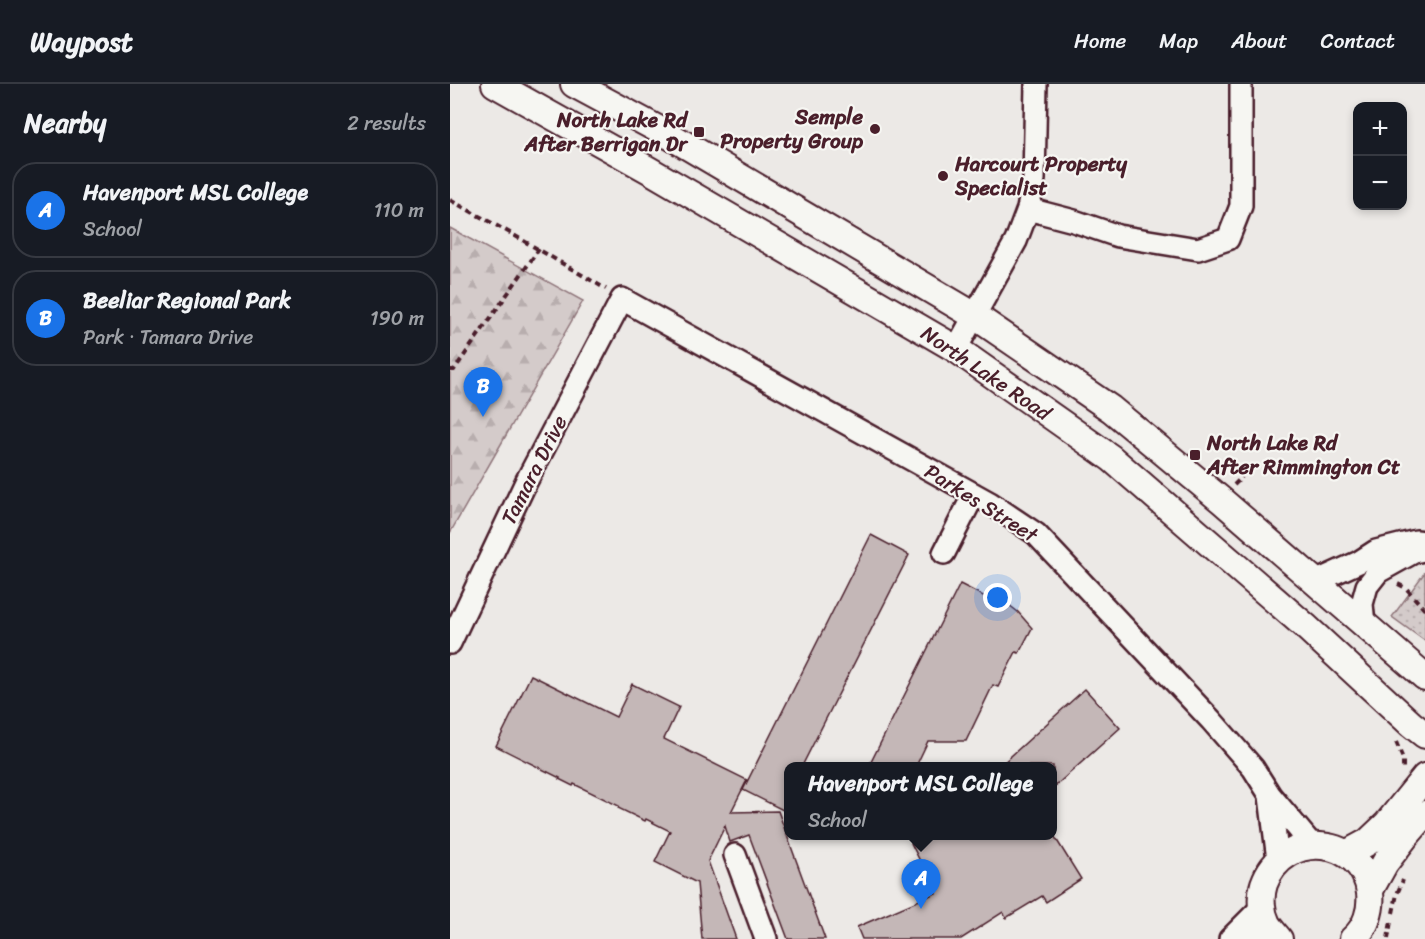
<!DOCTYPE html>
<html lang="en">
<head>
<meta charset="utf-8">
<style>
  :root { --surface:#171b24; --page:#20242c; --text:#f1f3f6; --muted:#9ea1a6; --line:#363941; --accent:#1a73e8 }
  body { margin:0; font-family:Sriracha,sans-serif; background:var(--page); color:var(--text) }
  .controls { position:absolute; right:18px; top:18px; display:grid; overflow:hidden; border-radius:12px; box-shadow:0 3px 9px #0003 }
  .controls button { width:54px; height:54px; display:grid; place-items:center; padding:0; border:0; border-bottom:2px solid var(--line); background:var(--surface); color:var(--text); font:30px sans-serif }
  .you { position:absolute; left:548px; top:514px; width:21px; height:21px; margin:-15px; border:4px solid #fff; border-radius:50%; background:#1a73e8; box-shadow:0 0 0 9px #1a73e833 }
  .badge { display:grid; place-items:center; width:39px; height:39px; border-radius:50%; background:var(--accent); color:#fff; font-size:20px; font-weight:700 }
  .pin { position:absolute; translate:-50% -50px; filter:drop-shadow(0 2px 3px #0008) }
  .pin::after { content:''; position:absolute; top:32px; width:21px; height:18px; background:inherit; clip-path:polygon(0 0,100% 0,50% 100%) }
  .popup { position:absolute; left:334px; top:678px; width:273px; height:78px; box-sizing:border-box; display:grid; place-content:center; border-radius:12px; background:var(--surface); filter:drop-shadow(0 2px 4px #0005); font-size:20px; white-space:nowrap; color:var(--muted) }
  .popup b { font-size:22px; color:var(--text) }
  .popup::after { content:''; position:absolute; left:50%; top:100%; margin-left:-12px; border:12px solid transparent; border-top-color:var(--surface) }
  .list { margin:0; padding:0; list-style:none }
  h2 { display:flex; justify-content:space-between; align-items:center; height:78px; margin:0; padding:0 24px; font-size:26px }
  h2 small { font-size:20px; font-weight:400; color:var(--muted) }
  .list li { display:grid; grid-template-columns:39px 1fr auto; gap:18px; align-items:center; box-sizing:border-box; height:96px; margin:0 12px 12px; padding:0 12px; border:2px solid var(--line); border-radius:24px }
  .list b { display:block; font-size:22px; white-space:nowrap }
  .list p { margin:0; font-size:20px; white-space:nowrap; color:var(--muted) }
  .list em { font-size:20px; font-style:normal; color:var(--muted) }
  .map { position:relative; flex:none; width:975px; height:855px; overflow:hidden }
  header { display:flex; align-items:center; gap:36px; box-sizing:border-box; height:84px; padding:0 30px; background:var(--surface); border-bottom:2px solid var(--line) }
  header strong { font-size:28px }
  nav { display:flex; gap:33px; margin-inline-start:auto; font-size:21px }
  main { display:flex }
  aside { flex:1; background:var(--surface) }
  .map>svg:first-child { display:block }
  .grass { fill:url(#grass-dots); stroke:#8f757a; stroke-width:1.5 }
  .forest { fill:url(#forest-firs); stroke:#8f757a; stroke-width:1.5 }
  .building { fill:#c4b7b7; stroke:#4a1f2b; stroke-width:1.5 }
  .lines { fill:none; stroke-linecap:round; stroke-linejoin:round }
  .minor-casing { stroke:#4a1f2b; stroke-width:26 }
  .major-casing { stroke:#4a1f2b; stroke-width:30 }
  .path { stroke:#4a1f2b; stroke-width:4; stroke-dasharray:6 4.5; stroke-linecap:butt }
  .minor { stroke:#f6f6f2; stroke-width:21 }
  .major { stroke:#f6f6f2; stroke-width:26 }
  .poi-dot { fill:#4a1f2b; stroke:#f6f6f2; stroke-width:2 }
  .labels { text-anchor:middle; dominant-baseline:central; stroke-width:4.5; stroke-linejoin:round; paint-order:stroke }
  .poi-label { font-size:21px; font-weight:bold; fill:#4a1f2b; stroke:#f6f6f2; text-anchor:end }
  .street-label { font-size:21px; fill:#4a1f2b; stroke:#f6f6f2 }
</style>
</head>
<body>
<header>
<strong>Waypost</strong>
<nav><a>Home</a><a>Map</a><a>About</a><a>Contact</a></nav>
</header>
<main>
<aside>
<h2>Nearby<small>2 results</small></h2>
<ul class="list">
<li><span class="badge">A</span><div><b>Havenport MSL College</b><p>School</p></div><em>110 m</em></li>
<li><span class="badge">B</span><div><b>Beeliar Regional Park</b><p>Park · Tamara Drive</p></div><em>190 m</em></li>
</ul>
</aside>
<div class="map">
<svg width="975" height="855" viewBox="0 0 975 855">
  <defs>
    <pattern id="grass-dots" width="8" height="8" patternUnits="userSpaceOnUse" patternTransform="scale(1.5)"><rect width="8" height="8" fill="#d4cbca"/><path d="M2 2h.1M6 6h.1" fill="none" stroke="#b8aeae" stroke-width="1.8" stroke-linecap="round"/></pattern>
    <pattern id="forest-firs" width="22" height="20" patternUnits="userSpaceOnUse" patternTransform="scale(1.5)"><rect width="22" height="20" fill="#d4cbca"/><path d="M5 1l3.5 6h-7zM16 11l3.5 6h-7z" fill="#b8aeae"/></pattern>
  </defs>
  <rect width="100%" height="100%" fill="#ece9e6"/>
  <filter id="ink" filterUnits="userSpaceOnUse"><feTurbulence type="fractalNoise" baseFrequency=".0167" numOctaves="2"/><feDisplacementMap in="SourceGraphic" scale="12" xChannelSelector="R" yChannelSelector="G"/><feConvolveMatrix kernelMatrix="1 2 1 2 8 2 1 2 1" color-interpolation-filters="sRGB"/></filter>
  <g filter="url(#ink)">
    <!-- grass -->
    <path class="grass" d="M975,488V557L942,533Z"/>
    <!-- forest -->
    <path class="forest" d="M0,144L133,217L0,449Z"/>
    <!-- building -->
    <path class="building" d="M421,451L459,471L352,682H339V727H335L293,706Z
      M510,500L543,517L544,513L548,516L550,514L568,528L582,544L569,569L566,568L548,603L543,601L516,657H478L467,680L477,679V682H419Z
      M81,591L166,633L182,600L229,623L214,655L297,696L281,728L328,727L375,855H338L299,751L280,758L275,742L258,777L286,855H252L247,799L205,778L220,747L196,735L195,737L168,724L169,722L124,700L123,702L109,695L110,694L46,662Z
      M635,605L670,644L603,704V682H550Z
      M603,750L631,795L596,818L592,812L556,834L553,828L511,855H412L407,843L486,809L461,759L474,752H603Z"/>
    <g class="lines">
      <defs>
        <path id="minor" d="M578,125L624,137L668,152L748,165L778,155L791,122V0
          M506,265L566,157L578,125L584,95L586,0
          M494,469L524,410
          M865,498L909,478L926,467L966,457L975,458
          M914,540L912,520L917,502L928,488L964,468L974,466
          M0,559L76,398L172,215L540,419L586,450L761,636L803,684L820,711L862,761
          M820,712L828,776
          M285,771L316,855
          M782,854L812,855
          M780,855L812,823"/>
        <path id="major" d="M45,0L199,86L506,265L661,374L855,542L961,640L975,651
          M124,0L217,50L525,232L661,325L695,353L771,416L975,593
          M896,770L918,758L937,740L975,693
          M920,806L935,779L955,753L975,730
          M829,855C825,850 820,845 817,840C811,828 810,812 814,800C834,744 914,752 920,809C922,826 916,844 903,855"/>
      </defs>
      <!-- minor casing -->
      <use href="#minor" class="minor-casing"/>
      <!-- major casing -->
      <use href="#major" class="major-casing"/>
      <!-- path -->
      <path class="path" d="M0,116L62,150L156,205
        M0,286H4L89,165
        M784,401L792,393
        M948,500L956,504L975,526
        M946,658L953,675V685
        M943,829L947,810L953,796
        M938,855L941,837"/>
      <!-- minor -->
      <use href="#minor" class="minor"/>
      <!-- major -->
      <use href="#major" class="major"/>
    </g>
  </g>
  <!-- markers -->
  <g class="poi-dot">
    <circle cx="425" cy="45" r="6"/>
    <rect x="243" y="42" width="12" height="12" rx="3"/>
    <circle cx="493" cy="92" r="6"/>
    <rect x="739" y="365" width="12" height="12" rx="3"/>
  </g>
  <g class="labels">
    <!-- poi labels -->
    <g class="poi-label">
      <text x="413" y="33">Semple<tspan x="413" dy="24">Property Group</tspan></text>
      <text x="237" y="36">North Lake Rd<tspan x="237" dy="24">After Berrigan Dr</tspan></text>
      <text x="505" y="80" text-anchor="start">Harcourt Property<tspan x="505" dy="24">Specialist</tspan></text>
      <text x="757" y="359" text-anchor="start">North Lake Rd<tspan x="757" dy="24">After Rimmington Ct</tspan></text>
    </g>
    <!-- street labels -->
    <g class="street-label">
      <text transform="translate(536 289) rotate(34)">North Lake Road</text>
      <text transform="translate(84 386) rotate(-63)">Tamara Drive</text>
      <text transform="translate(531 419) rotate(32)">Parkes Street</text>
    </g>
  </g>
</svg>
<div class="controls">
<button>+</button>
<button>−</button>
</div>
<div class="you"></div>
<div class="pin badge" style="left:471px;top:825px">A</div>
<div class="popup"><b>Havenport MSL College</b>School</div>
<div class="pin badge" style="left:33px;top:333px">B</div>
</div>
</main>
</body>
</html>
